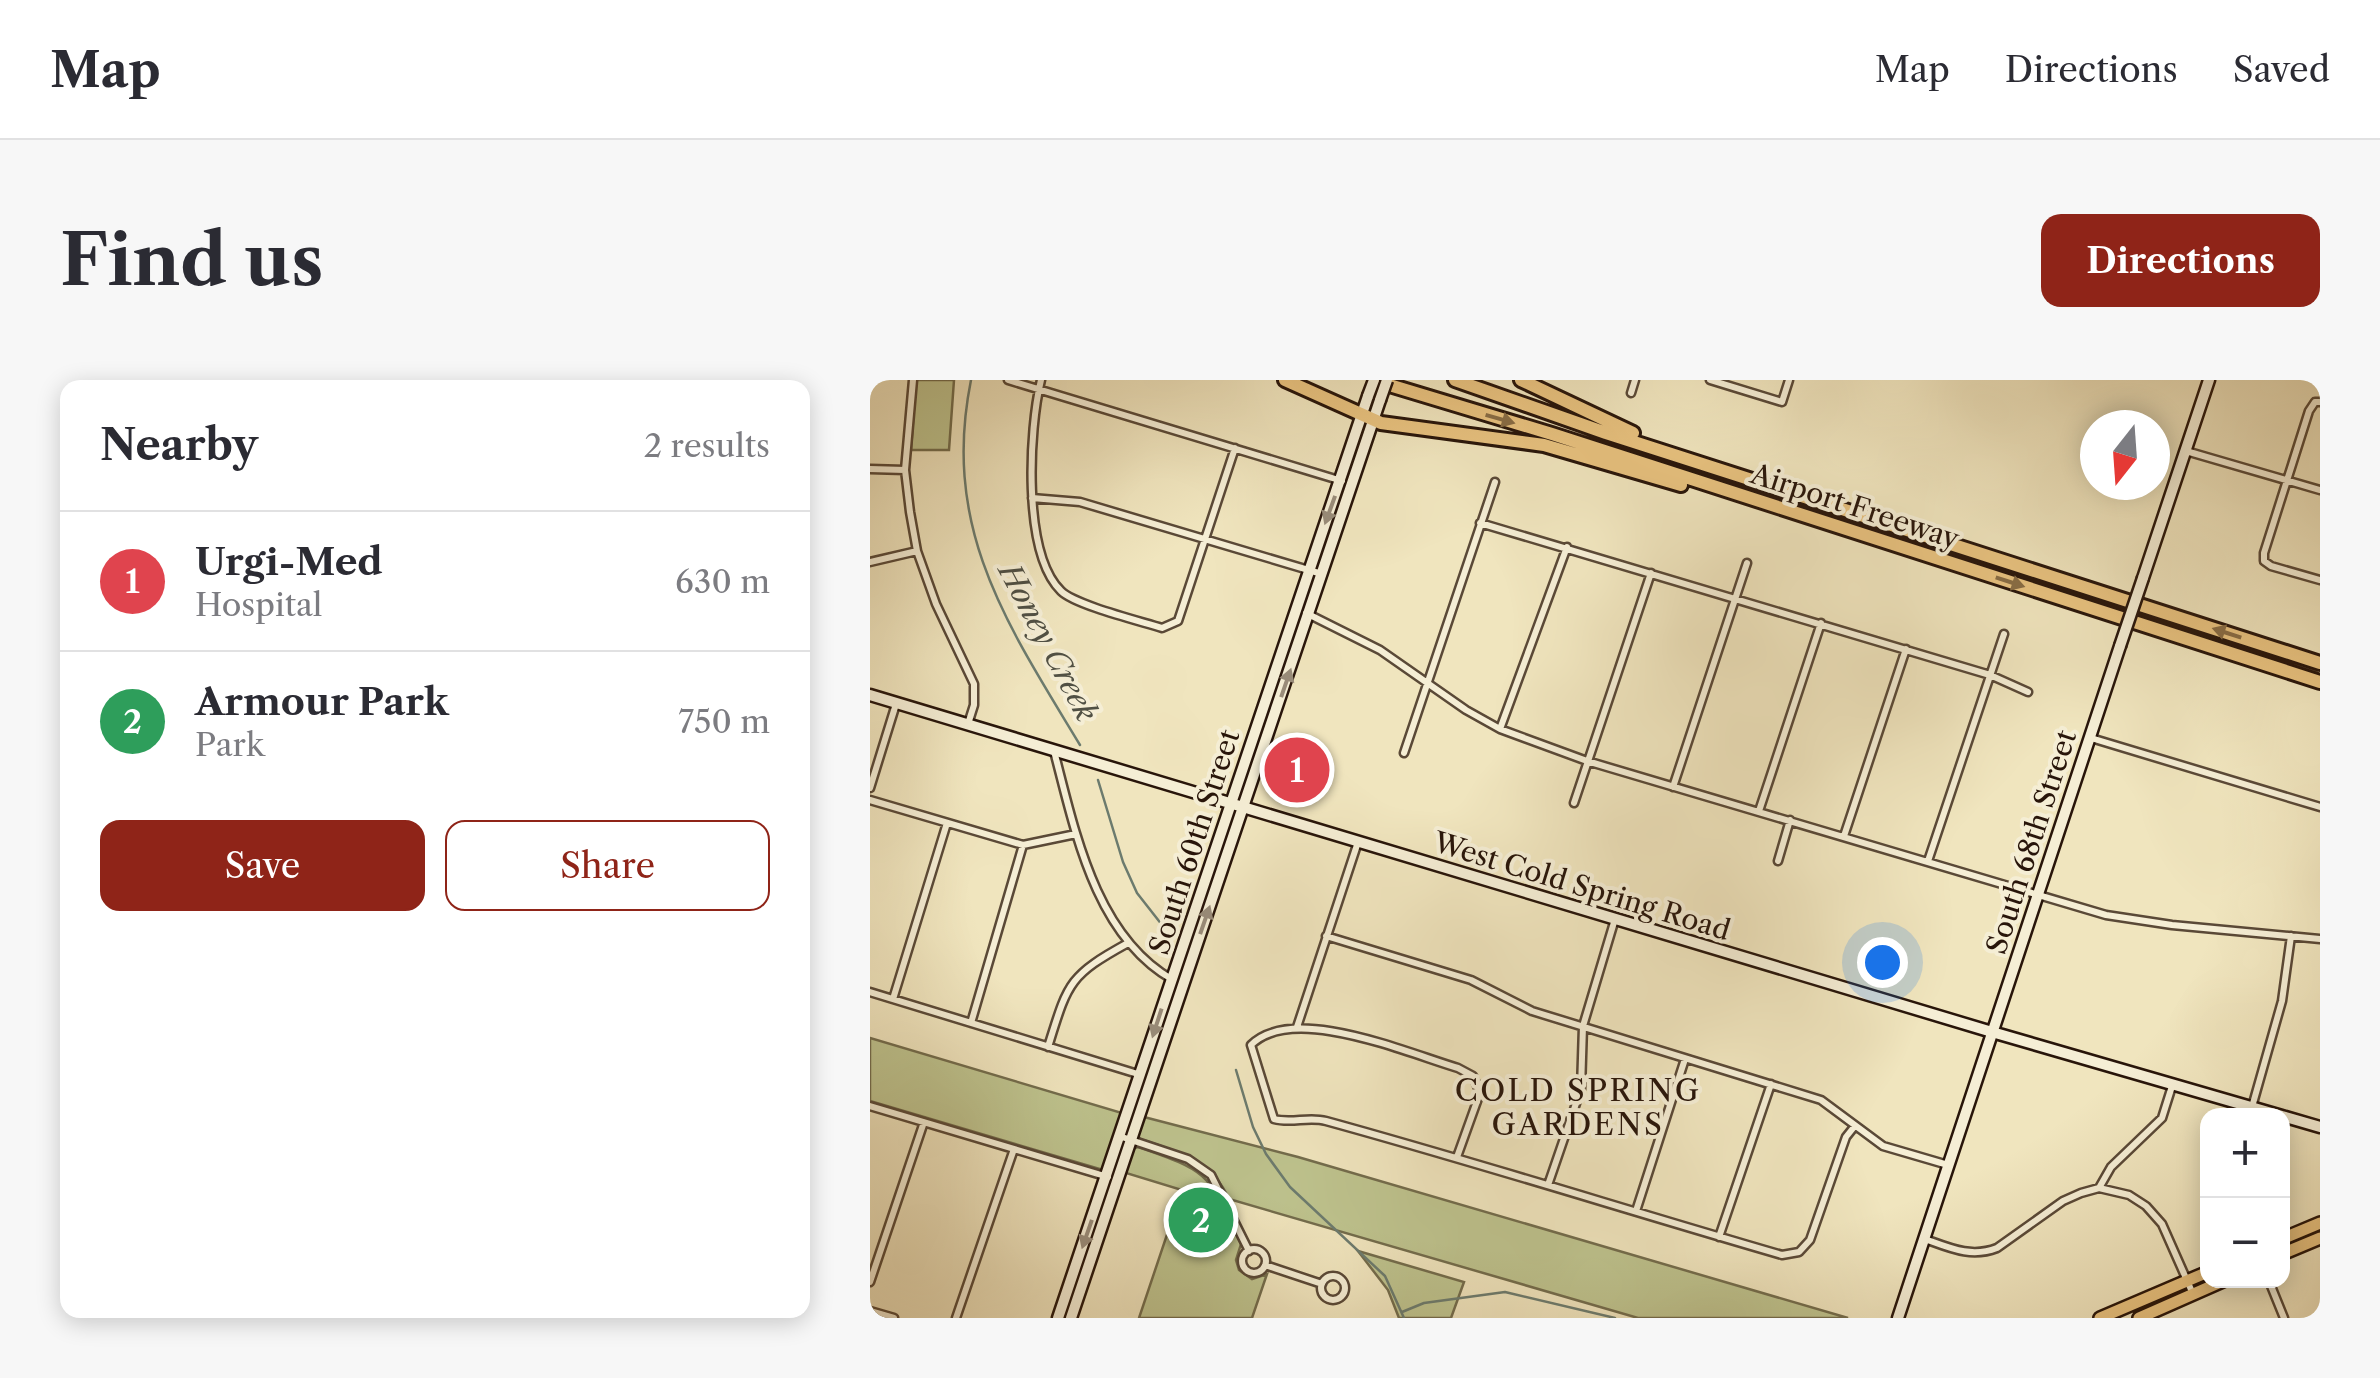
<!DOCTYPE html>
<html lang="en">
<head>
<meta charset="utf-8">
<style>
  :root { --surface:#fff; --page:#f7f7f7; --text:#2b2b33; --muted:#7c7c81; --line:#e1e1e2; --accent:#8f2418 }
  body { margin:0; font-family:"Libre Caslon Text",serif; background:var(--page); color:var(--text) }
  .controls { position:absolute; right:30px; bottom:30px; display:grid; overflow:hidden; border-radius:20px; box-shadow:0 5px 25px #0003 }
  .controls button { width:90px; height:90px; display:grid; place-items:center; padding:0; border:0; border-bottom:2px solid var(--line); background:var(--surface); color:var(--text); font:50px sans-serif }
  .compass { position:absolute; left:1210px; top:30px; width:90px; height:90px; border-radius:50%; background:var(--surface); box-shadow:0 5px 25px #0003; rotate:197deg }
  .you { position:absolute; left:1012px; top:582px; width:35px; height:35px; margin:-25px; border:8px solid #fff; border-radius:50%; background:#1a73e8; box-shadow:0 0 0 15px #1a73e833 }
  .badge { display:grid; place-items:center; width:65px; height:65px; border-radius:50%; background:var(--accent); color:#fff; font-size:32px; font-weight:700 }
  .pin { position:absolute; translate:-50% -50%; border:5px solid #fff; box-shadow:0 2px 10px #0006 }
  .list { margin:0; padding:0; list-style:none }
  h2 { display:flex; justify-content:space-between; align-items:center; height:130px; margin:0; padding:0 40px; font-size:42px }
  h2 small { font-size:32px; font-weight:400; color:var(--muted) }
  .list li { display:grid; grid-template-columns:65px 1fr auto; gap:30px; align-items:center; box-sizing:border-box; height:140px; padding:0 40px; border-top:2px solid var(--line) }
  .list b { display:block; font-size:38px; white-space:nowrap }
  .list p { margin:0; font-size:32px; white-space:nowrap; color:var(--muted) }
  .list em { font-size:32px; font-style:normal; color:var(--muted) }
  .actions { display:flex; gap:20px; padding:30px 40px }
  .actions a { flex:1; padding:22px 0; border:2px solid var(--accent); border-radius:20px; text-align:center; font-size:35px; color:var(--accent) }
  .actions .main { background:var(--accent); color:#fff }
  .map { position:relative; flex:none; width:1450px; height:938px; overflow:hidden; border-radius:20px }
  header { display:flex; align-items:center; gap:60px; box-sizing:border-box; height:140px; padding:0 50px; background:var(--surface); border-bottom:2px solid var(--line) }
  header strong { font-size:48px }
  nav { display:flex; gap:55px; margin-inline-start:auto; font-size:35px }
  .intro { display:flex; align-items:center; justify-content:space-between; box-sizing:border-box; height:240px; padding:0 60px }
  h1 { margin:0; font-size:70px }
  .button { padding:25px 45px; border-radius:20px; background:var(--accent); color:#fff; font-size:35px; font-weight:700 }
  main { display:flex; gap:60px; padding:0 60px }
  aside { flex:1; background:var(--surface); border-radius:20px; box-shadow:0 5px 25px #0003 }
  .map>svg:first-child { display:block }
  .green { fill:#bec38e; stroke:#736c4c; stroke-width:2.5 }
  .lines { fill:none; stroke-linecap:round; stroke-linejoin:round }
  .stream { stroke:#6c7b6e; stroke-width:2.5 }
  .street-casing { stroke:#5a4937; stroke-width:11 }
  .secondary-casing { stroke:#28150a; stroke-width:15 }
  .primary-casing { stroke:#28150a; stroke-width:16 }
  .highway-casing { stroke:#28150a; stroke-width:18 }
  .street { stroke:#f5eed5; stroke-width:6 }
  .secondary { stroke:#f5eed5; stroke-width:10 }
  .primary { stroke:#e8c27f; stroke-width:11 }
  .highway { stroke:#e8c27f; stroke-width:12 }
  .secondary-bridge-casing { stroke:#28150a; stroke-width:15; stroke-linecap:butt }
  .secondary-bridge { stroke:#f5eed5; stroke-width:10 }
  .oneway { fill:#886c44 }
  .oneway2 { fill:#998c7a }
  .labels { text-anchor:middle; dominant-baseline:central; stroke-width:8; stroke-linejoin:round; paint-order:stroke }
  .street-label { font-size:28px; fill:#28150a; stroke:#f5eed5 }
  .water-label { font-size:30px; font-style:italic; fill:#505044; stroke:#f5eed5 }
  .neighbourhood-label { font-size:30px; letter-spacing:2.5px; fill:#28150a; stroke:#f5eed5 }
</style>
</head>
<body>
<header>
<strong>Map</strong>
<nav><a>Map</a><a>Directions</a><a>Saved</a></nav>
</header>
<div class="intro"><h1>Find us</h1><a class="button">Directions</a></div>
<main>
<aside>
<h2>Nearby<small>2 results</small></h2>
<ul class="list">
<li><span class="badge" style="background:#e0444e">1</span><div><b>Urgi-Med</b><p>Hospital</p></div><em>630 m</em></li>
<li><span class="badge" style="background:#2e9e5b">2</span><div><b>Armour Park</b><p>Park</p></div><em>750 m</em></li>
</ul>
<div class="actions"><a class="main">Save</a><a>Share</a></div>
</aside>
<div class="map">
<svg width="1450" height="938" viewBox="0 0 1450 938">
  <rect width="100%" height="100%" fill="#f0e5be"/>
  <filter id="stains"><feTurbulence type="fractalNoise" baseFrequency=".002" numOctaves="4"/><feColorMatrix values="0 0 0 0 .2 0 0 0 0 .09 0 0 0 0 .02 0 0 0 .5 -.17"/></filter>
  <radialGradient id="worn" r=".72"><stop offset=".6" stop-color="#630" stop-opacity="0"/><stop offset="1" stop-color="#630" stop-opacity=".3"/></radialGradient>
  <!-- green -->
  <path class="green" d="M46,0H84L79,70H41Z
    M0,658L252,733L233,790L0,721Z
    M274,737L428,777L978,938H768L359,819C341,779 309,772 270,759L267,754Z
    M268,767C342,792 338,794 371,864L366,880L369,890L382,899L397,894L382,938H269L312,810L256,793L262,769Z
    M488,871L594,902L581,938H529L518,910Z"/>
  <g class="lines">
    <!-- stream -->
    <path class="stream" d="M101,0C71,149 137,244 210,365
      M228,400L253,482L267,513L296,550
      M366,690L383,747L396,774L420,807L515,896L534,938
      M532,932L554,923L635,912L745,938"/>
    <defs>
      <path id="street" d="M43,0L35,90L40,132L47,171L66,224L104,304V325L98,344
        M138,0L472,101
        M171,0C159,49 152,173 191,211C205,225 270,241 292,248L308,241L365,68
        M840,0L912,22L919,0
        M761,13L765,0
        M1450,22H1445L1439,31L1394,173V181L1401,186L1450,200
        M1316,71L1450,110
        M0,89L35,90
        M162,118L210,122L452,194
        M610,143L1120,295L1158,312
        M0,182L47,171
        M436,233L510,270L596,330L630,349L717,381L1236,535L1302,545L1450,559
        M630,349L697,167
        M1221,358L1450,427
        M184,371C205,451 225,556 303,600
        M534,373L625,102
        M803,407L877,183
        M0,408L26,324
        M0,420L153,465L206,454
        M704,423L781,193
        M889,431L951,243
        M974,456L1036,269
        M908,481L920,440
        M1058,481L1134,254
        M456,556L601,600L662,631L951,720L1013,766L1078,785
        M0,612L271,695
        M23,619L77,443
        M101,643L153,465
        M427,647L488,462
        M178,667C198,603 198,596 258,563
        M0,726L238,797
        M1382,727L1412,621L1421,556
        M249,756L318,779L341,795L379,871
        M587,777L610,713L603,696L588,688C537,673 423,623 381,665L404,739C422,744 438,736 456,741C609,783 760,831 912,875L929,872L940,860L976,757L984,747
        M678,805L711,709L713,646L745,539
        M1229,808L1241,787L1292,738L1303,703
        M766,831L815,679
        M849,857L901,704
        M1055,859C1080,868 1101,878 1127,868L1193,821L1211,813L1229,808L1259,815L1276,826L1292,844L1323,914
        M372 881a12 12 0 1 1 24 0a12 12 0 1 1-24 0Z
        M395,885L452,904
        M451 908a12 12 0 1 1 24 0a12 12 0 1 1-24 0Z
        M1399,901L1414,938
        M0,902L54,742
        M0,931L24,938
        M86,938L144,769"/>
      <path id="secondary" d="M1273,198L1339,0
        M0,315L1122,652L1412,736
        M1412,736L1450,747
        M188,938L498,16
        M201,938L510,20
        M1028,938L1250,266"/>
      <path id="primary" d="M1412,859L1450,843
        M1412,874L1450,858
        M1230,938L1338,892
        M1269,938L1353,901"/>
      <path id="highway" d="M415,0L511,43L674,65L811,105
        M585,0L736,53L1450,283
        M651,0L763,53
        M506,1L682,54L1450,302"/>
    </defs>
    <!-- street casing -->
    <use href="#street" class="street-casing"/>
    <!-- secondary casing -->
    <use href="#secondary" class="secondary-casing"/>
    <!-- primary casing -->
    <use href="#primary" class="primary-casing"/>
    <!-- highway casing -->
    <use href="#highway" class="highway-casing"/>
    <!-- street -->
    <use href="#street" class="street"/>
    <!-- secondary -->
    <use href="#secondary" class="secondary"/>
    <!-- primary -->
    <use href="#primary" class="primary"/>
    <!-- highway -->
    <use href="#highway" class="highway"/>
    <defs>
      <path id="secondary-bridge" d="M498,16L504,0
        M510,20L517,0
        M1250,266L1273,198"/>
    </defs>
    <!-- secondary-bridge casing -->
    <use href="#secondary-bridge" class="secondary-bridge-casing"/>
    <!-- secondary-bridge -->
    <use href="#secondary-bridge" class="secondary-bridge"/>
  </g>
  <!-- one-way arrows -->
  <defs><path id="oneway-solid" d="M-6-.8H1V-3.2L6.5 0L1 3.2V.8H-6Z" transform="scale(2.5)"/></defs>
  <g class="oneway">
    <use href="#oneway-solid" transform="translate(630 39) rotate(16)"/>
    <use href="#oneway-solid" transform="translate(1140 202) rotate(18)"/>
    <use href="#oneway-solid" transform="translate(1357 253) rotate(-162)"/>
  </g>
  <g class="oneway2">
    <use href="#oneway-solid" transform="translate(460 130) rotate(110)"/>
    <use href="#oneway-solid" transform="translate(416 303) rotate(-71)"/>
    <use href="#oneway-solid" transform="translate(335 540) rotate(-71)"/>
    <use href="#oneway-solid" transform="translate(287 643) rotate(108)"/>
    <use href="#oneway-solid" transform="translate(217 854) rotate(109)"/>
  </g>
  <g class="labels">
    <!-- street labels -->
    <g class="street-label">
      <text transform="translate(985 126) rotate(18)">Airport Freeway</text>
      <text transform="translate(324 462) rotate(-72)">South 60th Street</text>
      <text transform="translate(1161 462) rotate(-72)">South 68th Street</text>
      <text transform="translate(712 506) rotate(17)">West Cold Spring Road</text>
    </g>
    <!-- water labels -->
    <g class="water-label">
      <text transform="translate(178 262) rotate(62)">Honey Creek</text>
    </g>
    <!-- neighbourhood labels -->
    <g class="neighbourhood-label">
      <text x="708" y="710">COLD SPRING<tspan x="708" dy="34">GARDENS</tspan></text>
    </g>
  </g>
  <rect width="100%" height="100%" filter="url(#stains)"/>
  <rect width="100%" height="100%" fill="url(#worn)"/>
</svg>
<div class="controls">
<button>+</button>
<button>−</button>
</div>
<svg class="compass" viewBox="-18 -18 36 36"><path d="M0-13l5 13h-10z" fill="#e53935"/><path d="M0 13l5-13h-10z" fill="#7c7c81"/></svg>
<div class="you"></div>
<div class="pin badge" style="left:427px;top:390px;background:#e0444e">1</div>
<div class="pin badge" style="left:331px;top:840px;background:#2e9e5b">2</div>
</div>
</main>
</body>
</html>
